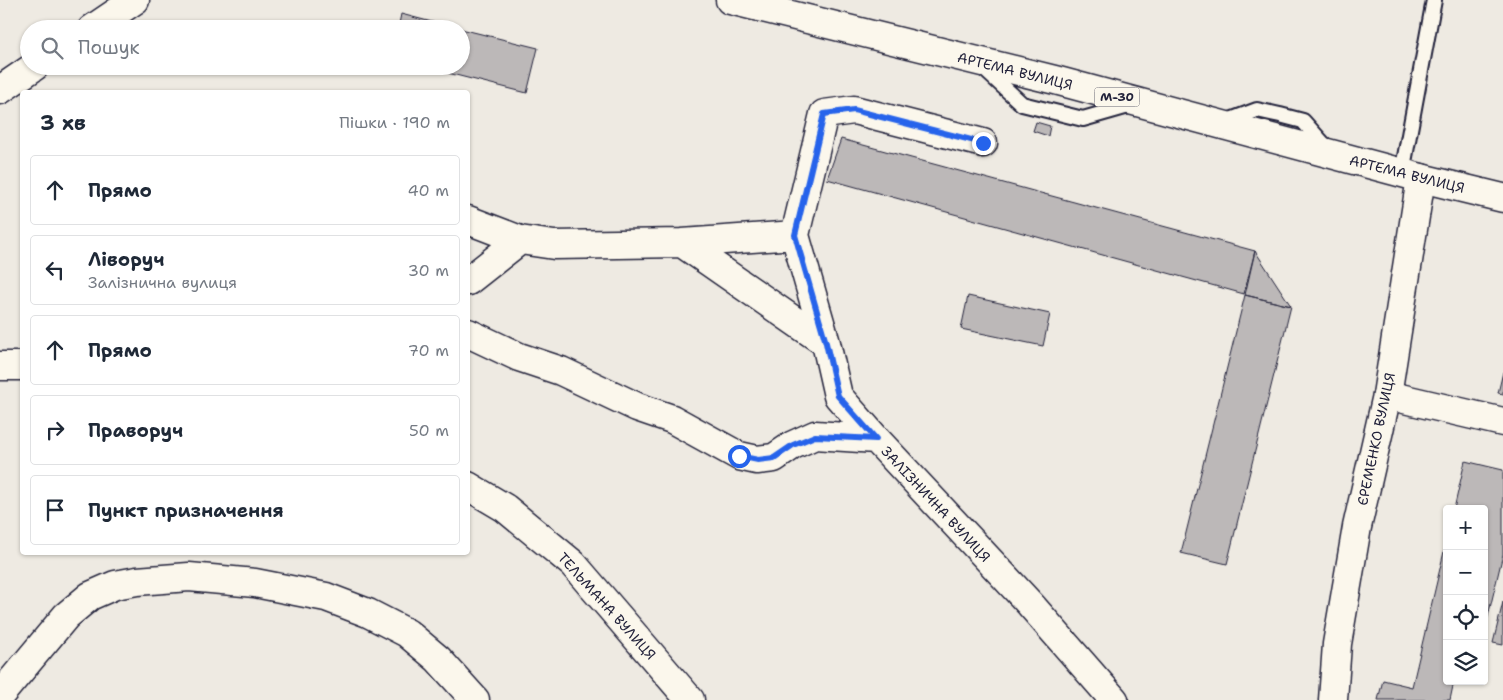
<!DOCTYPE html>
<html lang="uk">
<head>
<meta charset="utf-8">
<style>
  :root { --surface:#fff; --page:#f2f2f3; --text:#1f2937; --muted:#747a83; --line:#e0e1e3 }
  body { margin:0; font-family:"Shantell Sans",sans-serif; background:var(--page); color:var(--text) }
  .controls { position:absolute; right:15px; bottom:15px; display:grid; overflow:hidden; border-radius:5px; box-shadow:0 1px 4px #0004 }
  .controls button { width:45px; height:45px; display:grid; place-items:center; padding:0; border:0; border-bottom:1px solid var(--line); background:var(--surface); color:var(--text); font:25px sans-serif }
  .stop { position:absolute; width:15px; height:15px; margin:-11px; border:4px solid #2563eb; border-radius:50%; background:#fff }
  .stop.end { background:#2563eb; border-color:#fff; box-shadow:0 1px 5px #0008 }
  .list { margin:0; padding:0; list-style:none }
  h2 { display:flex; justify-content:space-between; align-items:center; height:65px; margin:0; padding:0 20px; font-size:21px }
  h2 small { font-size:16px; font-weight:400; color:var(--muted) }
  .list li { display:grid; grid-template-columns:32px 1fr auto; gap:15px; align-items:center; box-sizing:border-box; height:70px; margin:0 10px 10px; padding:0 10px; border:1px solid var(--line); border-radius:5px }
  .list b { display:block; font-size:19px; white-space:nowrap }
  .list p { margin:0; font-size:16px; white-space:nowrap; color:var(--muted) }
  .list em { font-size:16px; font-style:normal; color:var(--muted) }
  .icon { flex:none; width:28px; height:28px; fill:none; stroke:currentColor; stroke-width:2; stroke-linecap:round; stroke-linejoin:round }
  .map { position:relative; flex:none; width:1503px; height:700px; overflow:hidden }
  .search { position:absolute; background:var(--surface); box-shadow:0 1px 4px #0004; left:20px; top:20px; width:450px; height:55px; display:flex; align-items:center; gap:12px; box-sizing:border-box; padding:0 18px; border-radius:28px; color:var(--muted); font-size:19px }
  .panel { position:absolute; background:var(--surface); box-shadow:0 1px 4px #0004; left:20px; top:90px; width:450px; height:465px; border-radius:5px }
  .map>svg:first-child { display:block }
  .building { fill:#bcb8b8; stroke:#22223b }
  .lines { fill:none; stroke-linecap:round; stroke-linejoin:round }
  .service-casing { stroke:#22223b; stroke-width:18 }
  .minor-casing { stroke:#22223b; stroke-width:31 }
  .tertiary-casing { stroke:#22223b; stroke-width:31 }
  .trunk-casing { stroke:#22223b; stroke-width:31 }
  .service { stroke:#fbf7ec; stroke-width:14 }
  .minor { stroke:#fbf7ec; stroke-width:28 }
  .tertiary { stroke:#fbf7ec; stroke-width:28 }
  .trunk { stroke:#fbf7ec; stroke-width:28 }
  .route { stroke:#2563eb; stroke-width:6 }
  .labels { text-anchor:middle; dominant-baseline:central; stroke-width:4.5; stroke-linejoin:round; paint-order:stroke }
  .shield { fill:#fbf7ec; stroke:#636270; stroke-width:1 }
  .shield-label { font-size:12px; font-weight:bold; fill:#22223b }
  .street-label { font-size:14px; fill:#22223b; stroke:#fbf7ec }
</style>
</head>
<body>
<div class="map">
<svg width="1503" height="700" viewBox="0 0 1503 700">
  <rect width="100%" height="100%" fill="#eeeae2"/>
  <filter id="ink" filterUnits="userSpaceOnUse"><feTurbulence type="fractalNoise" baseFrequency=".02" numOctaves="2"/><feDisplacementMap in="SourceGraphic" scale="10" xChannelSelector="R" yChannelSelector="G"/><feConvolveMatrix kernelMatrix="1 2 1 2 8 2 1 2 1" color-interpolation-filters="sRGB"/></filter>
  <g filter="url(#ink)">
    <!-- building -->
    <path class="building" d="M401,14L459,29H398Z
      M461,29L538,48L527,93L420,66H461Z
      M1036,122L1050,126L1048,136L1033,131Z
      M841,139L1255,251L1244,294L827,179Z
      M1255,251L1291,306L1245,295Z
      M1245,295L1291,306L1227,564L1181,553Z
      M968,296L1050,314L1043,346L961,329Z
      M1503,372V394L1498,393Z
      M1465,461L1503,470V554L1484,633V509H1454Z
      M1447,539V681H1454L1450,700H1378L1383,680L1412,687Z
      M1503,602V645L1493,643Z"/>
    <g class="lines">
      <defs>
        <path id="service" d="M982,67L1022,104L1083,119L1132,105
          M1225,122L1257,110L1280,115L1303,121L1327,148
          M1402,173L1434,0"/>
        <path id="minor" d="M468,220L520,240L554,245L682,243L826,343L838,396L876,439L1030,604L1114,700
          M795,235L824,114L854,110L983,143
          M682,243L795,235L826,343
          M468,281L520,240
          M468,333L519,357L561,371L637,407L672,419L739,456L757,460L774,458L793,445L815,435L876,439
          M0,366H22
          M1387,395L1503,422
          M468,486L505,508L573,564L690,700
          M0,695L66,616L90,596L115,585L137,581L189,577L255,583L326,597L368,613L407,633L438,659L475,700"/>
        <path id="tertiary" d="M1333,700L1337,644L1357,527L1387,395L1421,178"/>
        <path id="trunk" d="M730,0L1055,80L1421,178L1503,198
          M92,29L135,0
          M0,90L35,66"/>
      </defs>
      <!-- service casing -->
      <use href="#service" class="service-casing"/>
      <!-- minor casing -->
      <use href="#minor" class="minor-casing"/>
      <!-- tertiary casing -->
      <use href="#tertiary" class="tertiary-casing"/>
      <!-- trunk casing -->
      <use href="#trunk" class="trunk-casing"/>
      <!-- service -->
      <use href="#service" class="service"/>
      <!-- minor -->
      <use href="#minor" class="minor"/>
      <!-- tertiary -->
      <use href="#tertiary" class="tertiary"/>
      <!-- trunk -->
      <use href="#trunk" class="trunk"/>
    </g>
  </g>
  <g class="lines" filter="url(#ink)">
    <!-- route -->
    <path class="route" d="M739,456L758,460L774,458L793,445L815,436L876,439L838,396L826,343L795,235L824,114L854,110L983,143"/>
  </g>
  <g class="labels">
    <!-- shield labels -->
    <rect class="shield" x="1094.5" y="87.5" width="45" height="19" rx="4"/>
    <g class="shield-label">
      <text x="1117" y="97">М-30</text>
    </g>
    <!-- street labels -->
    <g class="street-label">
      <text transform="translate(1015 71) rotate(14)">АРТЕМА ВУЛИЦЯ</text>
      <text transform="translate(1407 174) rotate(14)">АРТЕМА ВУЛИЦЯ</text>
      <text transform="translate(1376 439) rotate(-78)">ЄРЕМЕНКО ВУЛИЦЯ</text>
      <text transform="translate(936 504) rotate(47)">ЗАЛІЗНИЧНА ВУЛИЦЯ</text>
      <text transform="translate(607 606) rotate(48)">ТЕЛЬМАНА ВУЛИЦЯ</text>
    </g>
  </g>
</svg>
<div class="controls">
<button>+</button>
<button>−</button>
<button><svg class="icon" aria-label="locate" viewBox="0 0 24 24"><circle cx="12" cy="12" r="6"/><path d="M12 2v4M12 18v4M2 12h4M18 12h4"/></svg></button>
<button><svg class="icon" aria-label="layers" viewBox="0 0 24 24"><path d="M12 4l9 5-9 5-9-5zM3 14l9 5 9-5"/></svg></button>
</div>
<div class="stop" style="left:739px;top:456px"></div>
<div class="stop end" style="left:983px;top:143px"></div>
<div class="search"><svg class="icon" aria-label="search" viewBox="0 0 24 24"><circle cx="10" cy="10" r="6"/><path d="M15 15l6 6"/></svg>Пошук</div>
<section class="panel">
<h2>3 хв<small>Пішки · 190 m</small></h2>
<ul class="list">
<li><svg class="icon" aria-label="ahead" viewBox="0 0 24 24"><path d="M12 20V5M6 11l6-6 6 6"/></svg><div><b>Прямо</b></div><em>40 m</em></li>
<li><svg class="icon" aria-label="left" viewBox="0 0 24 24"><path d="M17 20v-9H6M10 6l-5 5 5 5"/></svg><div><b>Ліворуч</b><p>Залізнична вулиця</p></div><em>30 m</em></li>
<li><svg class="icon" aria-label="ahead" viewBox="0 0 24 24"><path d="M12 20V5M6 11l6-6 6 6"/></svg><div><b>Прямо</b></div><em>70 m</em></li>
<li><svg class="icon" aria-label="right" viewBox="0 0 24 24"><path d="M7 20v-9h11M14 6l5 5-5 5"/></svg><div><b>Праворуч</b></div><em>50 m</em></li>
<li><svg class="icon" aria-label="arrive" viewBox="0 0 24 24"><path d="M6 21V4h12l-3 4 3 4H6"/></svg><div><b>Пункт призначення</b></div></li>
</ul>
</section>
</div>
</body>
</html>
